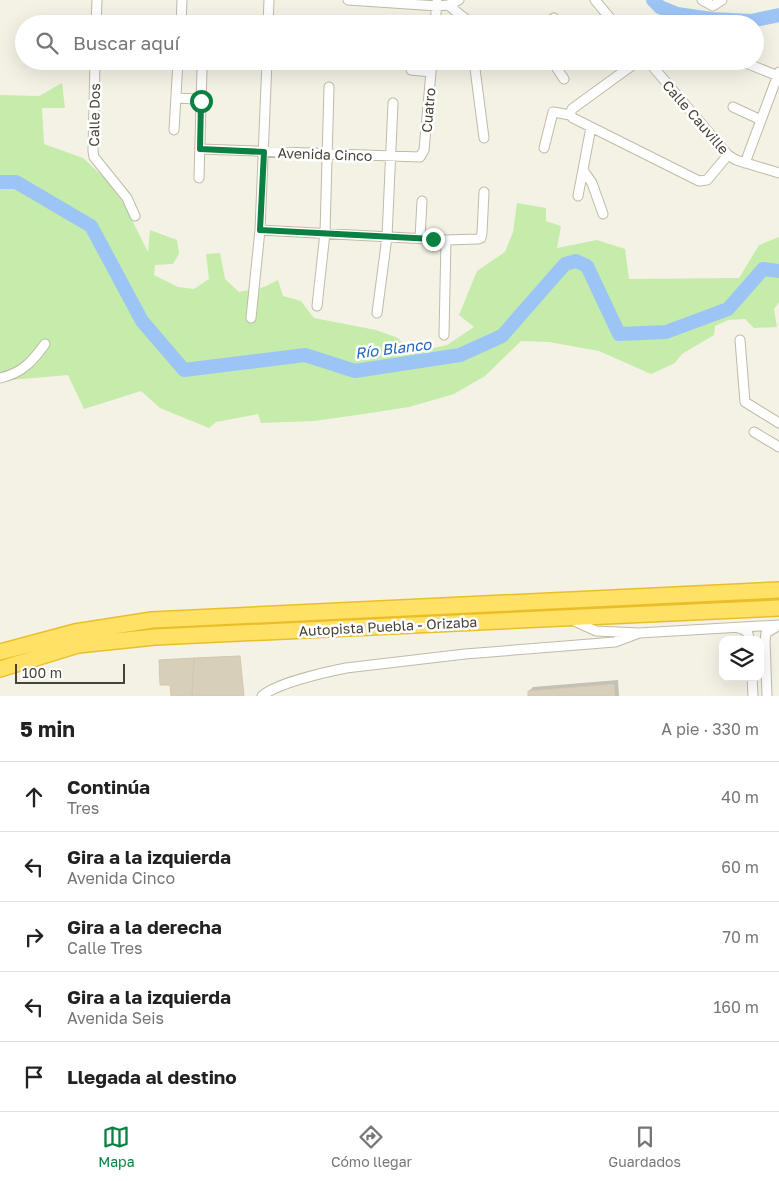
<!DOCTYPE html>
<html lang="es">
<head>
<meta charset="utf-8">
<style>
  :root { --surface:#fff; --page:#f6f6f6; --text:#222; --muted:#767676; --line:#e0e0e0; --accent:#0b8043 }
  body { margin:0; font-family:"Golos Text",sans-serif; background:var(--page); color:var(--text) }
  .controls { position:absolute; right:15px; bottom:15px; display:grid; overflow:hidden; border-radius:10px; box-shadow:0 5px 20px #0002 }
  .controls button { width:45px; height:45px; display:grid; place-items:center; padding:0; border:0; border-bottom:1px solid var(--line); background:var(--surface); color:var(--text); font:25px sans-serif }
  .scale { position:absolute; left:15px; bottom:12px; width:110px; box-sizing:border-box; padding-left:5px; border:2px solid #474234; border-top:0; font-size:14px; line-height:18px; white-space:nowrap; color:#474234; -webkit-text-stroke:4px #fff; paint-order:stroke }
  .stop { position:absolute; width:15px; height:15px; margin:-11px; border:4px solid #0b8043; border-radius:50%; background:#fff }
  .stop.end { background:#0b8043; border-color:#fff; box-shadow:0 1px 5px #0008 }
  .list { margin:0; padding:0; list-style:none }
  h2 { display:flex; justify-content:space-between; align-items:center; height:65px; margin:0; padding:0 20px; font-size:21px }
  h2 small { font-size:16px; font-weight:400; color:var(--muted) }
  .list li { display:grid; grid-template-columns:32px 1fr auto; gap:15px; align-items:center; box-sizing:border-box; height:70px; padding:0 20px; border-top:1px solid var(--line) }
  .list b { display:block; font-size:19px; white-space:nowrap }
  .list p { margin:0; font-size:16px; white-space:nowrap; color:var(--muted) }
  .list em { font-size:16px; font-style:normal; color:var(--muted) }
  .icon { flex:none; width:28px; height:28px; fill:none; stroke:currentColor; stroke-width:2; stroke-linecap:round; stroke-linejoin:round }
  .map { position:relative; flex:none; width:779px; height:696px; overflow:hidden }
  .search { position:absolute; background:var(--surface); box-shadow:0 5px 20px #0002; left:15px; right:15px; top:15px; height:55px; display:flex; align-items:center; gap:12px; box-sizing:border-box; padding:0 18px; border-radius:28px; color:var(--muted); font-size:19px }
  .sheet { height:415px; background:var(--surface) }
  nav { display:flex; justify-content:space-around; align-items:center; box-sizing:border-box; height:70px; border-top:1px solid var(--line); background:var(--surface); font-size:14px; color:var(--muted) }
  nav a { display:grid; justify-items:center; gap:2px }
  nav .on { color:var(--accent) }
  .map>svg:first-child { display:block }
  .green { fill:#c5ecaa }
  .shadow { fill:#0003 }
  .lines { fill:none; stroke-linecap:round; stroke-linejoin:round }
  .river { stroke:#9cc5f6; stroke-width:14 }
  .building { fill:#d7cfba; stroke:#d2c9ac }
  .street-casing { stroke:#c0bba7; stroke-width:11 }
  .highway-casing { stroke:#eabe29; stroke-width:18 }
  .street { stroke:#fff; stroke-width:9 }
  .highway { stroke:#ffe165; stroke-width:15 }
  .route { stroke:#0b8043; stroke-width:6 }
  .labels { text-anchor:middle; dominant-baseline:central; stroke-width:5; stroke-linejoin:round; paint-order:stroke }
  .street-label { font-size:14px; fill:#474234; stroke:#fff }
  .water-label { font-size:15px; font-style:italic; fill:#2466bc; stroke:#fff }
</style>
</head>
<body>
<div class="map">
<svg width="779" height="696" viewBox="0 0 779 696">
  <rect width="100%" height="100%" fill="#f4f2e5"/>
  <!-- green -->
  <path class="green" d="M62,83L65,108H42L44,144L83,158L108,181L124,204L148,252L150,230L177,240L179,254L173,264L155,265L154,275L178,287L194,289L209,279L206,254L220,253L225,279L239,292L264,287L278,280L283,296L301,301L314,318L376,330L398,338L411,353L447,345L474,327L459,315L477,271L505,252L513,232L517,203L546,208V221L561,226L557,248L597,240L625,249L629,279L739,278L759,245L779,237V302L774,309L777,327L754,328L745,319L728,320L715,326L714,335L682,354L675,363L651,374L599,351L549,342L521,341L485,376L454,394L409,407L357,415L314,421L261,423L258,414L216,422L209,428L160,408L141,391L84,409L68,375L0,381V95L39,96Z"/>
  <!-- shadow -->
  <path class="shadow" d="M618,680L619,696H530L529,691L533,687Z"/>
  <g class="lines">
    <!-- river -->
    <path class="river" d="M653,0L660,7L677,14L712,19L751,21L779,15
      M0,182H16L91,226L142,321L184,370L305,355L355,371L460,355L502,336L565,264L576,261L587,266L619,334L666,332L728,309L763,269L779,271"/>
  </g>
  <!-- building -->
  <path class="building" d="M240,656L244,696H192L194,658Z
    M194,658L192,696H171L170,685H160L159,660Z
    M614,684L615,696H528V691Z"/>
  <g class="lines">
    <defs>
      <path id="street" d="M348,0L437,6L448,5L459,0
        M595,0L615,24
        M702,0L713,6L722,0
        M448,5L472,24
        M96,24L97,0
        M181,24L182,0
        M268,24L269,0
        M435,24L437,2
        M544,24L554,18
        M95,61L93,151L94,157L127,198L135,216
        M474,61L484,138
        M558,61L554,64L564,79
        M648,61L728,155L736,160L779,173
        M741,61L778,76
        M411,70L431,72
        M176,98L196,99L201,101
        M733,107L761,120
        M570,115L573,118L699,181L707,180L728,155
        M570,115L572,109L638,61
        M174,130L178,61
        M544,148L553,112L570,115
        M201,149L420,157L424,150L432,61
        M745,163L779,72
        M583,170L592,183L603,214
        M199,178L202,69
        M578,196L591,127
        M260,230L446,240L478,239L481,238L482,233L484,192
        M420,238L422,201
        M317,306L325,233L329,87
        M377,313L387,237L393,103
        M251,318L260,230L267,61
        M444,335L446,240
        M740,340L745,402L779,423
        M0,378C22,373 32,362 45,344
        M754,432L779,447
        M572,620L596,631L639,633L779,625
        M738,628C746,630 749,632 749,640
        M752,677L753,696
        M262,696C277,683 326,672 346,668L465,654L615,642L639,633
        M767,696L765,641L766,633L776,627"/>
      <path id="highway" d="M0,652L75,632L152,620L779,590
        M0,669L78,645L155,637L779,608"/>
    </defs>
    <!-- street casing -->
    <use href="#street" class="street-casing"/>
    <!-- highway casing -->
    <use href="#highway" class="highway-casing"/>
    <!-- street -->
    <use href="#street" class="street"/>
    <!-- highway -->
    <use href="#highway" class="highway"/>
  </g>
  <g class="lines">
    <!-- route -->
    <path class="route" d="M201,101L200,149L264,152L260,230L433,239"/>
  </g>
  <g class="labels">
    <!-- street labels -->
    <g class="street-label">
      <text transform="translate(428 110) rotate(-85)">Cuatro</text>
      <text transform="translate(94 115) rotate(-89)">Calle Dos</text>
      <text transform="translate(696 117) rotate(49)">Calle Cauville</text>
      <text transform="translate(325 154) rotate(2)">Avenida Cinco</text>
      <text transform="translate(388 626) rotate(-3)">Autopista Puebla - Orizaba</text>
    </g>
    <!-- water labels -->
    <g class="water-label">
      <text transform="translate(393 348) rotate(-7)">Río Blanco</text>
    </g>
  </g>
</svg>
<div class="controls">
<button><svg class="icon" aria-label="layers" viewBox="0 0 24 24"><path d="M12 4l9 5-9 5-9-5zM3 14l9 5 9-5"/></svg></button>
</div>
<div class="scale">100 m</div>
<div class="stop" style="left:201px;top:101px"></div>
<div class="stop end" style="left:433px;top:239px"></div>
<div class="search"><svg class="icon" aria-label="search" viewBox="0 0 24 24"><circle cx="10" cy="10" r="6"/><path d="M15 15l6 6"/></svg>Buscar aquí</div>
</div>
<section class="sheet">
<h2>5 min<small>A pie · 330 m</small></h2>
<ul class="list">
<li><svg class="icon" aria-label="ahead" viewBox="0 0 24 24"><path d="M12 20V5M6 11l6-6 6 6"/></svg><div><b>Continúa</b><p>Tres</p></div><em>40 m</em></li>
<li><svg class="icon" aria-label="left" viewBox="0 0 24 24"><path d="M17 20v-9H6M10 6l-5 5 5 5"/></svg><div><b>Gira a la izquierda</b><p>Avenida Cinco</p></div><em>60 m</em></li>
<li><svg class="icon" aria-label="right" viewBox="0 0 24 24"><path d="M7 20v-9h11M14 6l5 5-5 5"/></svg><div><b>Gira a la derecha</b><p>Calle Tres</p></div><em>70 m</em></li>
<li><svg class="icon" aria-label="left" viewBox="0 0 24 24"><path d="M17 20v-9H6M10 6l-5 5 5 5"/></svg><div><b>Gira a la izquierda</b><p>Avenida Seis</p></div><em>160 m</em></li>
<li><svg class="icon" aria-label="arrive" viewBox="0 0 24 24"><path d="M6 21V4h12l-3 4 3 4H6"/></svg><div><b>Llegada al destino</b></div></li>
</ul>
</section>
<nav>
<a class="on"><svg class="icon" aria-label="map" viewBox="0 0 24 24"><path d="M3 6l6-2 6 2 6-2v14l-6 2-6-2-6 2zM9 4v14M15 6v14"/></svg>Mapa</a>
<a><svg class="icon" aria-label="directions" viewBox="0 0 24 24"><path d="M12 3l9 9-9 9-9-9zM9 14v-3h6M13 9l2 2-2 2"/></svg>Cómo llegar</a>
<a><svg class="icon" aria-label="saved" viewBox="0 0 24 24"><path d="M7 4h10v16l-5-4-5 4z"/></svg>Guardados</a>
</nav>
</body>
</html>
